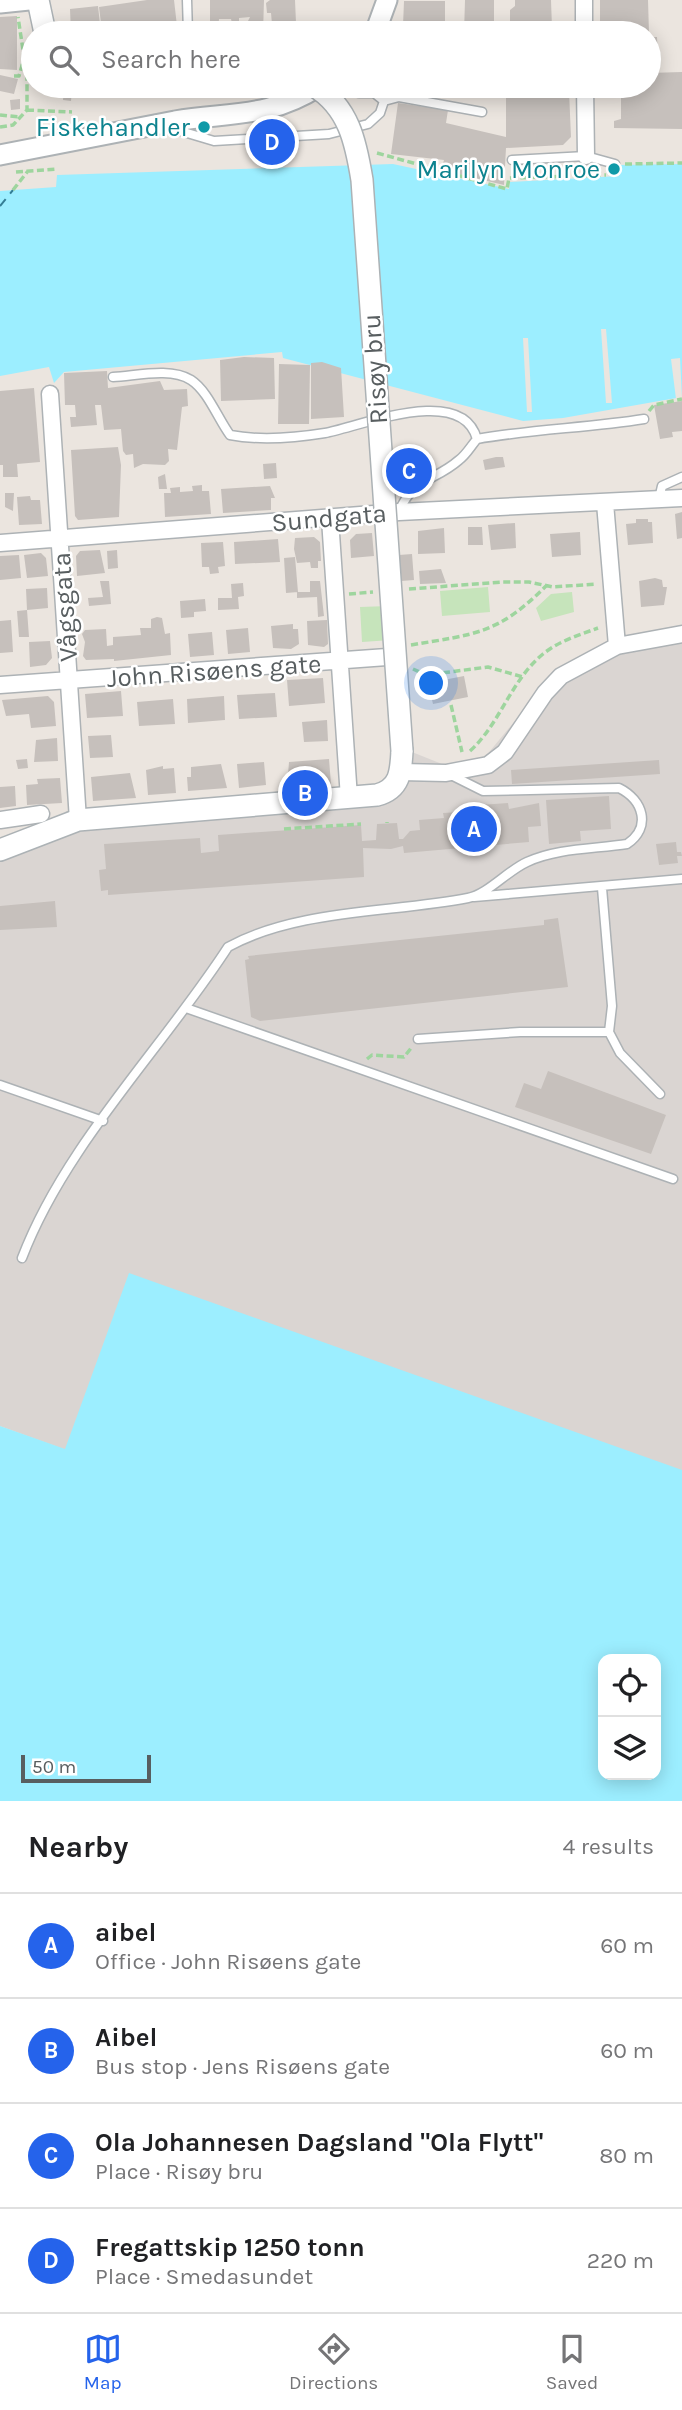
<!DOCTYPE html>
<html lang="en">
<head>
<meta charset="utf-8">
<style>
  :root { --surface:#fff; --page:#f6f6f6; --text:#202124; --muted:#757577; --line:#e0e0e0; --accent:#2563eb }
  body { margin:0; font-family:Karla,sans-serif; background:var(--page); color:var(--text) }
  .controls { position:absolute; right:21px; bottom:21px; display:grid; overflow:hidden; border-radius:14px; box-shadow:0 4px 18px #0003 }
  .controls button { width:63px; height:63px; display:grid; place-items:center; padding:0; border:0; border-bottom:2px solid var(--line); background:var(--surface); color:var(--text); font:35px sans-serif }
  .scale { position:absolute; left:21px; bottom:18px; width:130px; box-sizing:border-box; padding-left:7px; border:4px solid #585e60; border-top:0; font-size:19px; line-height:24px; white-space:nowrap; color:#585e60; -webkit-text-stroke:5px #fff; paint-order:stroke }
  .you { position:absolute; left:432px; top:684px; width:24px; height:24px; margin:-18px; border:5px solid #fff; border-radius:50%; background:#1a73e8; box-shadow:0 0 0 10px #1a73e833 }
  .badge { display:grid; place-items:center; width:46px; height:46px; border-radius:50%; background:var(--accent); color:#fff; font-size:23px; font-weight:700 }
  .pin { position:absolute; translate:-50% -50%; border:4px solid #fff; box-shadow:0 2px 7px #0006 }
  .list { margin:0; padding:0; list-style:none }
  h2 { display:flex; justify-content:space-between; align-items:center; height:91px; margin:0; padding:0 28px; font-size:30px }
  h2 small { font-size:23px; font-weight:400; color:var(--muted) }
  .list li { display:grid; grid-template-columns:46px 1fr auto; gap:21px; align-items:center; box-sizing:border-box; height:105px; padding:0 28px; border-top:2px solid var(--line) }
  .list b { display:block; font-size:26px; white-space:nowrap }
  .list p { margin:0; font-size:23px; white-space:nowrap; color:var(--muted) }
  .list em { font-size:23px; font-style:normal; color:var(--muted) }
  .icon { flex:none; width:38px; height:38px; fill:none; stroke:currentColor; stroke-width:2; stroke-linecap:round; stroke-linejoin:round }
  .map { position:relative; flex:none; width:682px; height:1801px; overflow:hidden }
  .search { position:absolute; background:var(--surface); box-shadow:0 4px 18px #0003; left:21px; right:21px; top:21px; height:77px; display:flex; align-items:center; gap:18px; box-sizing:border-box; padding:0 24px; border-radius:38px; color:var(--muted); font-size:26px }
  .sheet { height:511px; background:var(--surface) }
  nav { display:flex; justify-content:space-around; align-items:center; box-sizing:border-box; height:98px; border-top:2px solid var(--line); background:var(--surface); font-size:19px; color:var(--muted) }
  nav a { display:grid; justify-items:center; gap:4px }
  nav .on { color:var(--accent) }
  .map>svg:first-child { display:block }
  .industrial { fill:#dad5d2 }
  .green { fill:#c6e4bb }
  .water { fill:#9ceeff; fill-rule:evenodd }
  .pier { fill:#ebe5df }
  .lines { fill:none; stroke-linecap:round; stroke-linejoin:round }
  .ferry { stroke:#347e95; stroke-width:2; stroke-dasharray:9 7; stroke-linecap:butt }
  .building { fill:#c6c0bc }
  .service-casing { stroke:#adb2b5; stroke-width:11 }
  .minor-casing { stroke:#adb2b5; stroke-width:19 }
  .tertiary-casing { stroke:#adb2b5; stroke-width:23 }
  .secondary-casing { stroke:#acb2b5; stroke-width:24 }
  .path { stroke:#9ed59e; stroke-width:3.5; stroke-dasharray:7 3.5; stroke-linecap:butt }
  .service { stroke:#fff; stroke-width:8 }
  .minor { stroke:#fff; stroke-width:16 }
  .tertiary { stroke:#fff; stroke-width:19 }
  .secondary { stroke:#fff; stroke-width:21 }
  .secondary-bridge-casing { stroke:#acb2b5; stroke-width:24; stroke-linecap:butt }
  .secondary-bridge { stroke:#fff; stroke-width:21 }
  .culture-dot { fill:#0f9aa8; stroke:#fff; stroke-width:2.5 }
  .labels { text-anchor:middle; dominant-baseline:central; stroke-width:5; stroke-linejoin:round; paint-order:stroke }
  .culture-label { font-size:26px; fill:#0d838f; stroke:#fff; text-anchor:end }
  .street-label { font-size:26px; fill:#585e60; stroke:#fff }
</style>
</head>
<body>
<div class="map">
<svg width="682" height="1801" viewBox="0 0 682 1801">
  <rect width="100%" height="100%" fill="#ebe5df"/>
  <!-- industrial -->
  <path class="industrial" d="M682,629V1472L66,1450L0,1426V840L53,830L66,811L365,793L396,774L402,748L462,772L476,768L556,671Z"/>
  <!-- green -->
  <path class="green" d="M488,587L490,612L442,616L440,591Z
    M572,592L574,612L541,621L536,608L551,594Z
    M389,606L391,640L362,642L360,607Z"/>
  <!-- water -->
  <path class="water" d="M393,164L509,189L510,182L619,176V165L682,164V397L563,418L523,421L283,358L282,352L64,372L54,383L49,367L0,376V191L56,187L57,175Z
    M129,1273L682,1470V1801H0V1426L65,1449ZM656,1659V1775H603V1659Z"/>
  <!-- pier -->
  <path class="pier" d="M601,329H606L612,403H606Z
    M523,338H528L532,412H527Z
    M680,358L682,398L676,399L671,359Z"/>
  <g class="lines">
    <!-- ferry -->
    <path class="ferry" d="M0,206L13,190"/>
  </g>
  <!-- building -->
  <path class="building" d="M147,0H174L177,26L102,31L99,7Z
    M210,0H264L263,33H242L250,17L239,18V23H232L231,19H219L218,32L210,33Z
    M270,0H295L296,23L272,24L271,13H267L266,3Z
    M465,0H494V33H464Z
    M515,0H551L552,28L515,29V23L510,21V10L515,6Z
    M600,0H648L649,33H600Z
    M404,1H445V25L403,26Z
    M98,6L101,33H71L70,9Z
    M17,16V70L0,69V17Z
    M649,37H657L658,57L649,58Z
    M682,72V129L614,128V121L621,119V86H649V73Z
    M0,75L18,79L14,94L0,91Z
    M458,86H505V96L458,93Z
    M64,90H72L71,101L63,100Z
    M569,91L571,137L563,145L506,148L504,185L441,170L444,160L391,154L398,103L448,110L446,123L506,137V94Z
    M20,99V109L11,110L10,100Z
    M244,357L274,358L275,399L221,401L220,360Z
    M322,362L341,368L344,417L311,419V363Z
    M279,364L310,365L309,424H278Z
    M107,371L108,388L160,381L164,390L187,389L188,406L182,407L177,450L168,449L169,461L165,465L143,464L134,468L133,454L126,455L123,451L121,429L104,430L101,405H95L97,425L71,427L70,417H76L75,405H65L64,373Z
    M34,388L40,462L17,464L18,477H3V465H0V391Z
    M682,401V431L672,432L673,437L660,439L654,405Z
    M118,447L121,465L119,517L78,520L75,516L71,450Z
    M496,457H503L505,467L485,470L483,460Z
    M276,463L277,478L264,479L263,464Z
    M165,474L167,489H159L158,477Z
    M202,485V491H209L211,514L165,517L164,493H171L170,488L180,487V492L193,491L192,486Z
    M270,486L275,498H271V510L223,513L221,489Z
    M5,493H14L13,511L5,507Z
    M30,496L31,500H40L42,524L19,525L17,497Z
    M682,512V538L677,539L675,514Z
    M636,519H648V522H652L653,543L628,545L626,524L636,523Z
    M515,523L516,548L491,550L488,525Z
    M468,527H482L483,545H468Z
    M444,528L445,553L418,554V531Z
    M580,532L581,555L552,557L550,534Z
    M372,533L374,556L351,558L350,540L356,534Z
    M314,537L320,542L321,561H318V568H311L310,562L297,563L294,549L295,538Z
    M278,539L280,562L235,564L234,542Z
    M223,542L225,566L218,567L219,573L210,574L209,567H202L201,543Z
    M100,550L105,573L77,576L76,556L80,551Z
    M117,550L118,568L108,569L107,551Z
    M41,553L46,558L48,576L27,578L24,555Z
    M412,554L414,580L401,581L399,555Z
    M19,555L21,578L0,580V556Z
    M295,557L298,592L286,593L284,558Z
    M441,569L446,583L420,584L419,571Z
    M655,578L662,580L663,587H667L664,605L641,607L639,581Z
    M100,581H109L111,604L89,606L88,598L103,597Z
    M310,581H320L324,616L318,617L317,597L297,598V592H310Z
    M243,583L244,596L238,597L239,609L218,610V598H232L231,584Z
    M47,588L48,608L27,610L26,589Z
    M205,599L206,611L194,612V617L181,618L180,601Z
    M27,610L29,637H19L17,611Z
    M157,617L162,618L165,634L170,633L171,655L114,661V659L86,660L83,656L85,642L82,634L85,630L106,629L107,646L113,645V637L141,635L140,628H151V619Z
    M11,620L13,652L0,653V621Z
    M327,620L328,644L324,647L308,645L307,621Z
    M293,624V629H298L299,644L291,649L273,648L271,626Z
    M248,628L250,652L228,654L226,630Z
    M212,632L214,655L190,657L188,634Z
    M50,641L52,658L46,665L30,667L29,642Z
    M464,676L468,697L433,704L428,683Z
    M323,678L325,703L289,706L287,680Z
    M121,691L123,716L87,718L85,694Z
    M275,693L277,717L239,719L237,695Z
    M48,696L54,702L56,726L31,728L29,714L6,716L2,700Z
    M224,696L225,720L188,723L187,699Z
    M173,699L175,724L139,726L137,702Z
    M327,720L328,741L304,742L302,722Z
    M111,735L113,757L90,758L88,736Z
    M57,738L58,761L34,762L36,740Z
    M27,759L28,768L18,769L16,760Z
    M329,759L331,784L287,787L289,762Z
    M659,760L660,774L512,784L511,770Z
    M264,762L266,785L239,788L237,764Z
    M221,764L227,788L188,791L187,777H191V767Z
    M163,766V769L174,768L176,793L148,795L146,770Z
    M130,773L136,798L93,801L91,777Z
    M60,778L62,803L27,805L26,785L38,784L37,779Z
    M15,786L16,806L0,808V787Z
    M609,796L611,829L580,831L581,841L549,844L546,800Z
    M508,803L509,809L539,803L541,826L528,827L529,842L404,853L403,846L391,849L363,848L364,877L108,895V890L101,891L99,870L106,869L104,844L200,838L201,853L219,851L218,835L361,825L362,841L376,840L377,824L397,823L399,839H403L410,831L420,830L419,820L444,818L443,813L480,811V805Z
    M676,842L677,852H681L682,856H677L678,863L659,865L656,844Z
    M55,901L57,927L0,930V906Z
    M558,918L568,987L260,1021L251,1017L245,960L249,959L248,956L544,925V920Z
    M548,1071L666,1115L651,1154L515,1107L524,1083L541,1089Z"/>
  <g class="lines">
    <defs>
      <path id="service" d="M187,0L188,33
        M380,25L407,33
        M359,93H374L384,101
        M384,101L399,97L482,112
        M167,127L214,141L329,134L368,124L380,113L384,101
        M512,160L586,156L615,164
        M113,377C136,376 170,367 191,380C208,391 218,419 230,435C261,441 294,438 325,433C359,427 462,383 477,439
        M659,499L662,486L682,477
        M399,512C413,477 434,482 459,460C466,455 471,446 477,439C532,429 588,428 644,419
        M474,897L682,879
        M186,1008L673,1179
        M609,1032L620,1053L660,1094
        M418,1039L520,1032H609L612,1006L602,888
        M0,1085L103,1121
        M22,1258C65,1145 162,1049 228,947C297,909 391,913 468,898C488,894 507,871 527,862C557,848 595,849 627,844C652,827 643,800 619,788L483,791L449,774"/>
      <path id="minor" d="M584,0V33
        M585,86L586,156
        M50,394L78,820
        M605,503L617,646
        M330,519L349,798
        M0,543L399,512L682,498
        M0,685L387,657
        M401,772L446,773L488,765L505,752L545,693L561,676L617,646L682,634
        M0,820L41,814"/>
      <path id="tertiary" d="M0,3L29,0
        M375,33L387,0
        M0,155C58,144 116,132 175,121C230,112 270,118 319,86"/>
      <path id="secondary" d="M38,0L45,33
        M0,850L78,820L377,795C400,789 401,772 402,751"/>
    </defs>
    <!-- service casing -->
    <use href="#service" class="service-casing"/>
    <!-- minor casing -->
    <use href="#minor" class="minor-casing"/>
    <!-- tertiary casing -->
    <use href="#tertiary" class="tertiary-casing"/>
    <!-- secondary casing -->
    <use href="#secondary" class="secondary-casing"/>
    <!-- path -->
    <path class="path" d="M14,76H19L23,62
      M27,110L72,112
      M0,115L19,117
      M0,127L13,125L27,110V76L18,17
      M377,153L507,189L509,178L606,175
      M625,164L682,163
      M16,172L57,169
      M13,190L28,171
      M649,411L654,405L682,399
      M409,589L502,582H529L553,587L596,584
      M349,594L373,592
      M411,645C476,634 498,634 546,586
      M413,669L426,675L488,667L523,677
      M451,705L462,752
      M470,751C500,724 511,680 543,654C559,641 579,635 598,628
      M387,823V822
      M284,829L361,824
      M367,1059L372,1055L404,1057L412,1047"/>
    <!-- service -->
    <use href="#service" class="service"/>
    <!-- minor -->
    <use href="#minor" class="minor"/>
    <!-- tertiary -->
    <use href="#tertiary" class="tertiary"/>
    <!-- secondary -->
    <use href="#secondary" class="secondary"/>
    <defs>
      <path id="secondary-bridge" d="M314,86C349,107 356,143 362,180L402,751"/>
    </defs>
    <!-- secondary-bridge casing -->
    <use href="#secondary-bridge" class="secondary-bridge-casing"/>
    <!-- secondary-bridge -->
    <use href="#secondary-bridge" class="secondary-bridge"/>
  </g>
  <!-- markers -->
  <g class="culture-dot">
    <circle cx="204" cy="127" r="7"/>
    <circle cx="614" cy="169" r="7"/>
  </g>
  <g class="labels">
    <!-- culture labels -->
    <g class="culture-label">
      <text x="190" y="127">Fiskehandler</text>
      <text x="600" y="169">Marilyn Monroe</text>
    </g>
    <!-- street labels -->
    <g class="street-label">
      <text transform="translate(375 369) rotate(-94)">Risøy bru</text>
      <text transform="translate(329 518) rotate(-5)">Sundgata</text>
      <text transform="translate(65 607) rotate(-94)">Vågsgata</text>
      <text transform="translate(214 671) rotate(-4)">John Risøens gate</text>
    </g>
  </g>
</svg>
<div class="controls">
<button><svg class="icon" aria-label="locate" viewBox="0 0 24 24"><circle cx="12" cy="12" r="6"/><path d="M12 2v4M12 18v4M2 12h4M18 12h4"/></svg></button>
<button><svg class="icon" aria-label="layers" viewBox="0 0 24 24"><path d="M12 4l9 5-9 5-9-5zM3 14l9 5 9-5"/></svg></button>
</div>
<div class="scale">50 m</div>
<div class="you"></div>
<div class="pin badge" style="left:474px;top:829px">A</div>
<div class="pin badge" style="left:305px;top:793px">B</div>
<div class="pin badge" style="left:409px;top:471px">C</div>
<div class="pin badge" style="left:272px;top:142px">D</div>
<div class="search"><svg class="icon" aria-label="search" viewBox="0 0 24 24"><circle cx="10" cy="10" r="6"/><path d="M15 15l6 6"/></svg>Search here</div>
</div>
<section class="sheet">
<h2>Nearby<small>4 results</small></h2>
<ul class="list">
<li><span class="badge">A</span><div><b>aibel</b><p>Office · John Risøens gate</p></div><em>60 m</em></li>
<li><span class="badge">B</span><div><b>Aibel</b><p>Bus stop · Jens Risøens gate</p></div><em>60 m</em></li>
<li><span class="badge">C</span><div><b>Ola Johannesen Dagsland &quot;Ola Flytt&quot;</b><p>Place · Risøy bru</p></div><em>80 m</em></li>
<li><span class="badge">D</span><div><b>Fregattskip 1250 tonn</b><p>Place · Smedasundet</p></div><em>220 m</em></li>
</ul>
</section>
<nav>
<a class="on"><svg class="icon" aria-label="map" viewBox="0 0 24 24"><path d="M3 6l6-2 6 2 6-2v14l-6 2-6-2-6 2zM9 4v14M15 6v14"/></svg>Map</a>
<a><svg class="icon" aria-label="directions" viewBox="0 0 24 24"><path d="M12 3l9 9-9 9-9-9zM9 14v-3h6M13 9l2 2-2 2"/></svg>Directions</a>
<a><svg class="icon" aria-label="saved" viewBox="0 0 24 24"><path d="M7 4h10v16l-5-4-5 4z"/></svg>Saved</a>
</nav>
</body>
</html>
